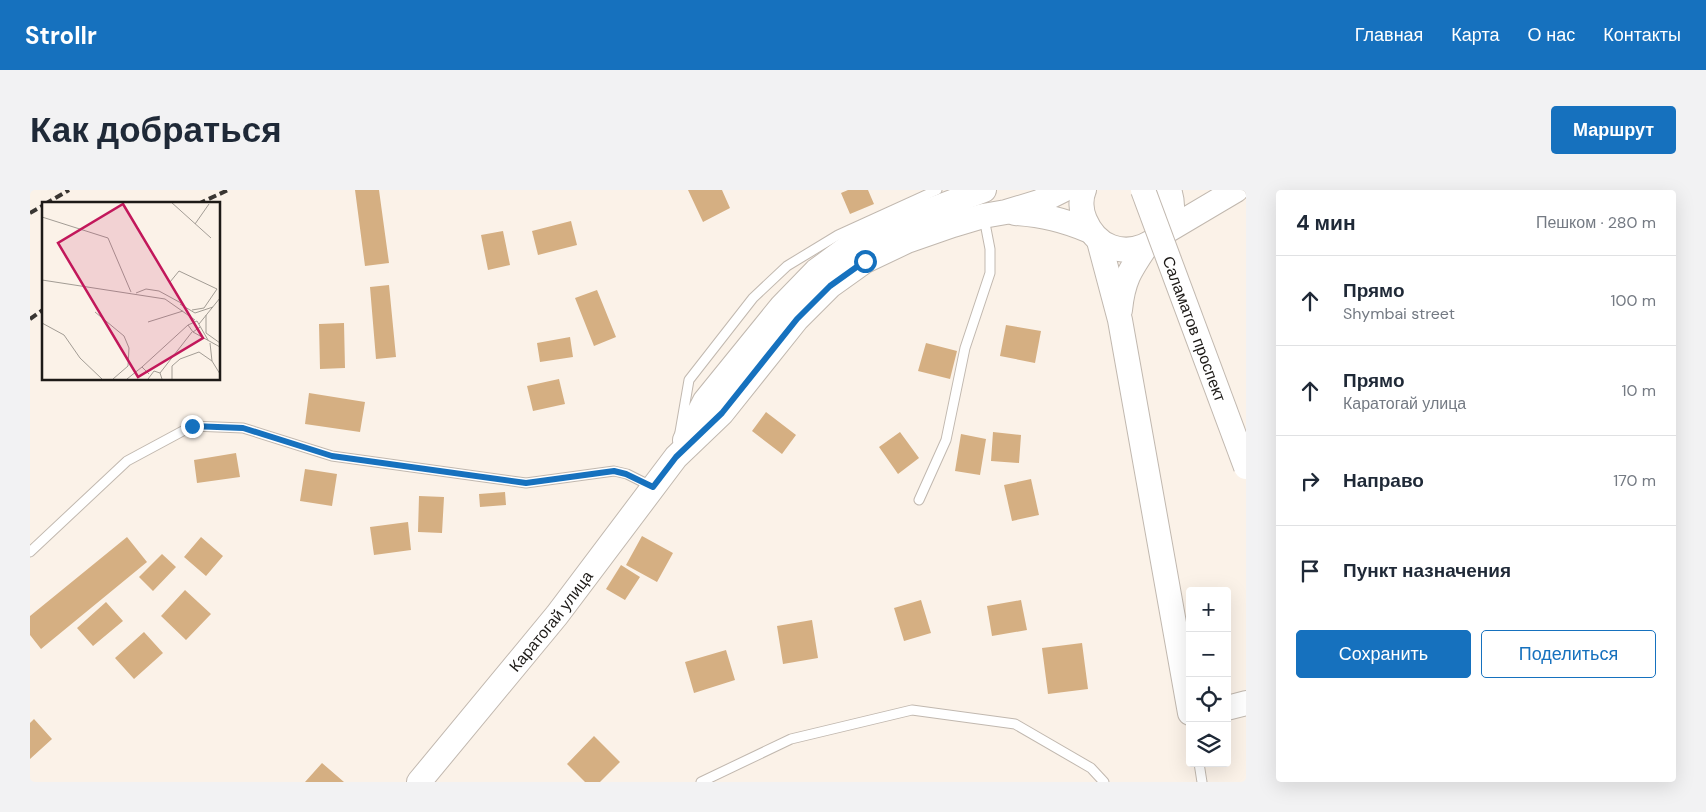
<!DOCTYPE html>
<html lang="ru">
<head>
<meta charset="utf-8">
<style>
  :root { --surface:#fff; --page:#f2f2f3; --text:#1f2937; --muted:#747a83; --line:#e0e1e3; --accent:#1671be }
  body { margin:0; font-family:"DM Sans",sans-serif; background:var(--page); color:var(--text) }
  .controls { position:absolute; right:15px; bottom:15px; display:grid; overflow:hidden; border-radius:5px; box-shadow:0 5px 20px #0002 }
  .controls button { width:45px; height:45px; display:grid; place-items:center; padding:0; border:0; border-bottom:1px solid var(--line); background:var(--surface); color:var(--text); font:25px sans-serif }
  .stop { position:absolute; width:15px; height:15px; margin:-11px; border:4px solid #1671be; border-radius:50%; background:#fff }
  .stop.end { background:#1671be; border-color:#fff; box-shadow:0 1px 5px #0008 }
  .list { margin:0; padding:0; list-style:none }
  h2 { display:flex; justify-content:space-between; align-items:center; height:65px; margin:0; padding:0 20px; font-size:21px }
  h2 small { font-size:16px; font-weight:400; color:var(--muted) }
  .list li { display:grid; grid-template-columns:32px 1fr auto; gap:15px; align-items:center; box-sizing:border-box; height:90px; padding:0 20px; border-top:1px solid var(--line) }
  .list b { display:block; font-size:19px; white-space:nowrap }
  .list p { margin:0; font-size:16px; white-space:nowrap; color:var(--muted) }
  .list em { font-size:16px; font-style:normal; color:var(--muted) }
  .actions { display:flex; gap:10px; padding:15px 20px }
  .actions a { flex:1; padding:11px 0; border:1px solid var(--accent); border-radius:5px; text-align:center; font-size:18px; color:var(--accent) }
  .actions .main { background:var(--accent); color:#fff }
  .icon { flex:none; width:28px; height:28px; fill:none; stroke:currentColor; stroke-width:2; stroke-linecap:round; stroke-linejoin:round }
  .map { position:relative; flex:none; width:1216px; height:592px; overflow:hidden; border-radius:5px }
  header { display:flex; align-items:center; gap:30px; box-sizing:border-box; height:70px; padding:0 25px; background:var(--accent); color:#fff }
  header strong { font-size:24px }
  nav { display:flex; gap:28px; margin-inline-start:auto; font-size:18px }
  .intro { display:flex; align-items:center; justify-content:space-between; box-sizing:border-box; height:120px; padding:0 30px }
  h1 { margin:0; font-size:35px }
  .button { padding:12px 22px; border-radius:5px; background:var(--accent); color:#fff; font-size:18px; font-weight:700 }
  main { display:flex; gap:30px; padding:0 30px }
  aside { flex:1; background:var(--surface); border-radius:5px; box-shadow:0 5px 20px #0002 }
  .map>svg:first-child { display:block }
  .building { fill:#d5af82 }
  .lines { fill:none; stroke-linecap:round; stroke-linejoin:round }
  .lane-casing { stroke:#c1b8af; stroke-width:11 }
  .secondary-casing { stroke:#c1b8af; stroke-width:26 }
  .lane { stroke:#fff; stroke-width:9 }
  .secondary { stroke:#fff; stroke-width:24 }
  .rail { stroke:#3a3632; stroke-width:4; stroke-dasharray:8 4; stroke-linecap:butt }
  .secondary-bridge-casing { stroke:#c1b8af; stroke-width:26; stroke-linecap:butt }
  .secondary-bridge { stroke:#fff; stroke-width:24 }
  .route { stroke:#1671be; stroke-width:6 }
  .labels { text-anchor:middle; dominant-baseline:central; stroke-width:4; stroke-linejoin:round; paint-order:stroke }
  .street-label { font-size:16px; fill:#1d1a17; stroke:#fff }
  .inset-road { fill:none; stroke:#a29c94; stroke-width:1 }
  .view { fill:#c2185b; fill-opacity:0.15; stroke:#c2185b; stroke-width:2.5 }
  .inset-edge { fill:none; stroke:#1d1a17; stroke-width:2.5 }
</style>
</head>
<body>
<header>
<strong>Strollr</strong>
<nav><a>Главная</a><a>Карта</a><a>О нас</a><a>Контакты</a></nav>
</header>
<div class="intro"><h1>Как добраться</h1><a class="button">Маршрут</a></div>
<main>
<div class="map">
<svg width="1216" height="592" viewBox="0 0 1216 592">
  <rect width="100%" height="100%" fill="#fbf2e8"/>
  <!-- building -->
  <path class="building" d="M325,0H349L359,73L335,76Z
    M658,0H692L700,18L673,32Z
    M818,0H838L844,14L820,24L811,3Z
    M541,31L547,55L508,65L502,41Z
    M473,41L480,75L458,80L451,45Z
    M359,95L366,167L346,169L340,97Z
    M567,100L586,147L564,156L545,108Z
    M314,133L315,178L290,179L289,134Z
    M976,135L1011,141L1005,173L970,166Z
    M540,147L543,167L510,172L507,153Z
    M896,153L927,161L920,189L888,181Z
    M529,189L535,214L503,221L497,196Z
    M279,203L335,212L330,242L275,234Z
    M736,222L766,245L752,264L722,241Z
    M870,242L889,268L868,284L849,257Z
    M963,242L991,245L989,273L961,271Z
    M931,244L956,249L950,285L925,281Z
    M206,263L210,287L167,293L164,270Z
    M275,279L307,284L302,316L270,311Z
    M1001,289L1009,325L982,331L974,295Z
    M475,302L476,315L450,317L449,304Z
    M389,306L414,307L412,343L388,342Z
    M378,332L381,360L344,365L340,337Z
    M612,346L643,363L627,392L596,375Z
    M97,347L117,372L11,459L0,445V426Z
    M171,347L193,366L176,386L154,367Z
    M132,364L146,377L123,401L109,387Z
    M591,375L610,387L595,410L576,399Z
    M155,400L181,424L156,450L131,426Z
    M891,410L901,443L874,451L864,418Z
    M991,410L997,440L962,446L957,416Z
    M76,412L93,431L63,456L47,438Z
    M782,430L788,468L753,474L747,436Z
    M114,442L133,463L104,489L85,468Z
    M1052,453L1058,499L1018,504L1012,458Z
    M696,460L705,490L664,503L655,472Z
    M4,529L22,549L0,569V533Z
    M564,546L590,572L570,592H555L537,574Z
    M292,573L314,592H275Z"/>
  <g class="lines">
    <defs>
      <path id="lane" d="M650,242L659,190L723,108L757,76L808,45L907,0
        M889,310L916,250L935,158L960,83V59L954,28
        M0,362L97,271L162,236L213,238L302,266L496,293L584,281L597,284L623,297
        M1169,573L1172,592
        M671,592L761,549L882,520L985,534L1061,578L1074,592"/>
      <g id="secondary">
        <path d="M1054,0C1050,9 1051,21 1055,30C1079,87 1158,53 1139,0"/>
        <path d="M985,23C1013,25 1034,30 1060,41"/>
        <path d="M1130,45L1206,0"/>
        <path d="M1069,51L1090,130L1160,523"/>
        <path d="M1090,120C1093,90 1100,80 1117,55"/>
        <path d="M655,250L675,211L752,116L786,81L824,53L869,32L954,0"/>
        <path d="M1197,518L1216,513"/>
        <path id="s1" d="M389,592L527,425L646,267L692,223L767,129L800,96L835,71L877,51L923,35L953,26L976,22L1009,12L1033,0"/>
      </g>
    </defs>
    <!-- lane casing -->
    <use href="#lane" class="lane-casing"/>
    <!-- secondary casing -->
    <use href="#secondary" class="secondary-casing"/>
    <!-- lane -->
    <use href="#lane" class="lane"/>
    <!-- secondary -->
    <use href="#secondary" class="secondary"/>
    <!-- rail -->
    <path class="rail" d="M15,14L39,0
      M168,14L198,0
      M0,23L14,15
      M0,129L14,119"/>
    <defs>
      <g id="secondary-bridge">
        <path id="s2" d="M1113,0L1216,277"/>
      </g>
    </defs>
    <!-- secondary-bridge casing -->
    <use href="#secondary-bridge" class="secondary-bridge-casing"/>
    <!-- secondary-bridge -->
    <use href="#secondary-bridge" class="secondary-bridge"/>
  </g>
  <g class="lines">
    <!-- route -->
    <path class="route" d="M162,236L213,238L302,266L496,293L584,281L596,284L623,297L646,267L692,223L767,129L800,96L835,71"/>
  </g>
  <g class="labels">
    <!-- street labels -->
    <g class="street-label">
      <text stroke="none"><textPath href="#s2" startOffset="148">Саламатов проспект</textPath></text>
      <text stroke="none"><textPath href="#s1" startOffset="208">Каратогай улица</textPath></text>
    </g>
  </g>
  <!-- overview -->
  <g transform="translate(12 12)">
    <rect width="178" height="178" fill="#fbf2e8"/>
    <path class="inset-road" d="M129,0L169,36M0,15L66,36L89,90M153,22L167,2M0,78L123,97L153,118M128,80L137,69L175,87L162,106L150,108M94,91L104,87L117,89L139,101M138,102L153,111L171,105M53,110L82,134L87,146L86,164L71,177M164,113V131L178,141M106,120L141,109M0,121L22,133L38,156L60,177M157,122L178,96M158,125L151,130L146,123L155,119L166,138M151,130L178,145M168,141L170,159L178,172M118,171L150,130M107,172L100,165L146,123M85,177L100,165M106,177L112,169L118,171L120,177M130,177V164L138,157L157,150L170,159"/>
    <path class="view" d="M81,2L161,136L96,175L16,41Z"/>
    <rect width="178" height="178" class="inset-edge"/>
  </g>
</svg>
<div class="controls">
<button>+</button>
<button>−</button>
<button><svg class="icon" aria-label="locate" viewBox="0 0 24 24"><circle cx="12" cy="12" r="6"/><path d="M12 2v4M12 18v4M2 12h4M18 12h4"/></svg></button>
<button><svg class="icon" aria-label="layers" viewBox="0 0 24 24"><path d="M12 4l9 5-9 5-9-5zM3 14l9 5 9-5"/></svg></button>
</div>
<div class="stop" style="left:835px;top:71px"></div>
<div class="stop end" style="left:162px;top:236px"></div>
</div>
<aside>
<h2>4 мин<small>Пешком · 280 m</small></h2>
<ul class="list">
<li><svg class="icon" aria-label="ahead" viewBox="0 0 24 24"><path d="M12 20V5M6 11l6-6 6 6"/></svg><div><b>Прямо</b><p>Shymbai street</p></div><em>100 m</em></li>
<li><svg class="icon" aria-label="ahead" viewBox="0 0 24 24"><path d="M12 20V5M6 11l6-6 6 6"/></svg><div><b>Прямо</b><p>Каратогай улица</p></div><em>10 m</em></li>
<li><svg class="icon" aria-label="right" viewBox="0 0 24 24"><path d="M7 20v-9h11M14 6l5 5-5 5"/></svg><div><b>Направо</b></div><em>170 m</em></li>
<li><svg class="icon" aria-label="arrive" viewBox="0 0 24 24"><path d="M6 21V4h12l-3 4 3 4H6"/></svg><div><b>Пункт назначения</b></div></li>
</ul>
<div class="actions"><a class="main">Сохранить</a><a>Поделиться</a></div>
</aside>
</main>
</body>
</html>
